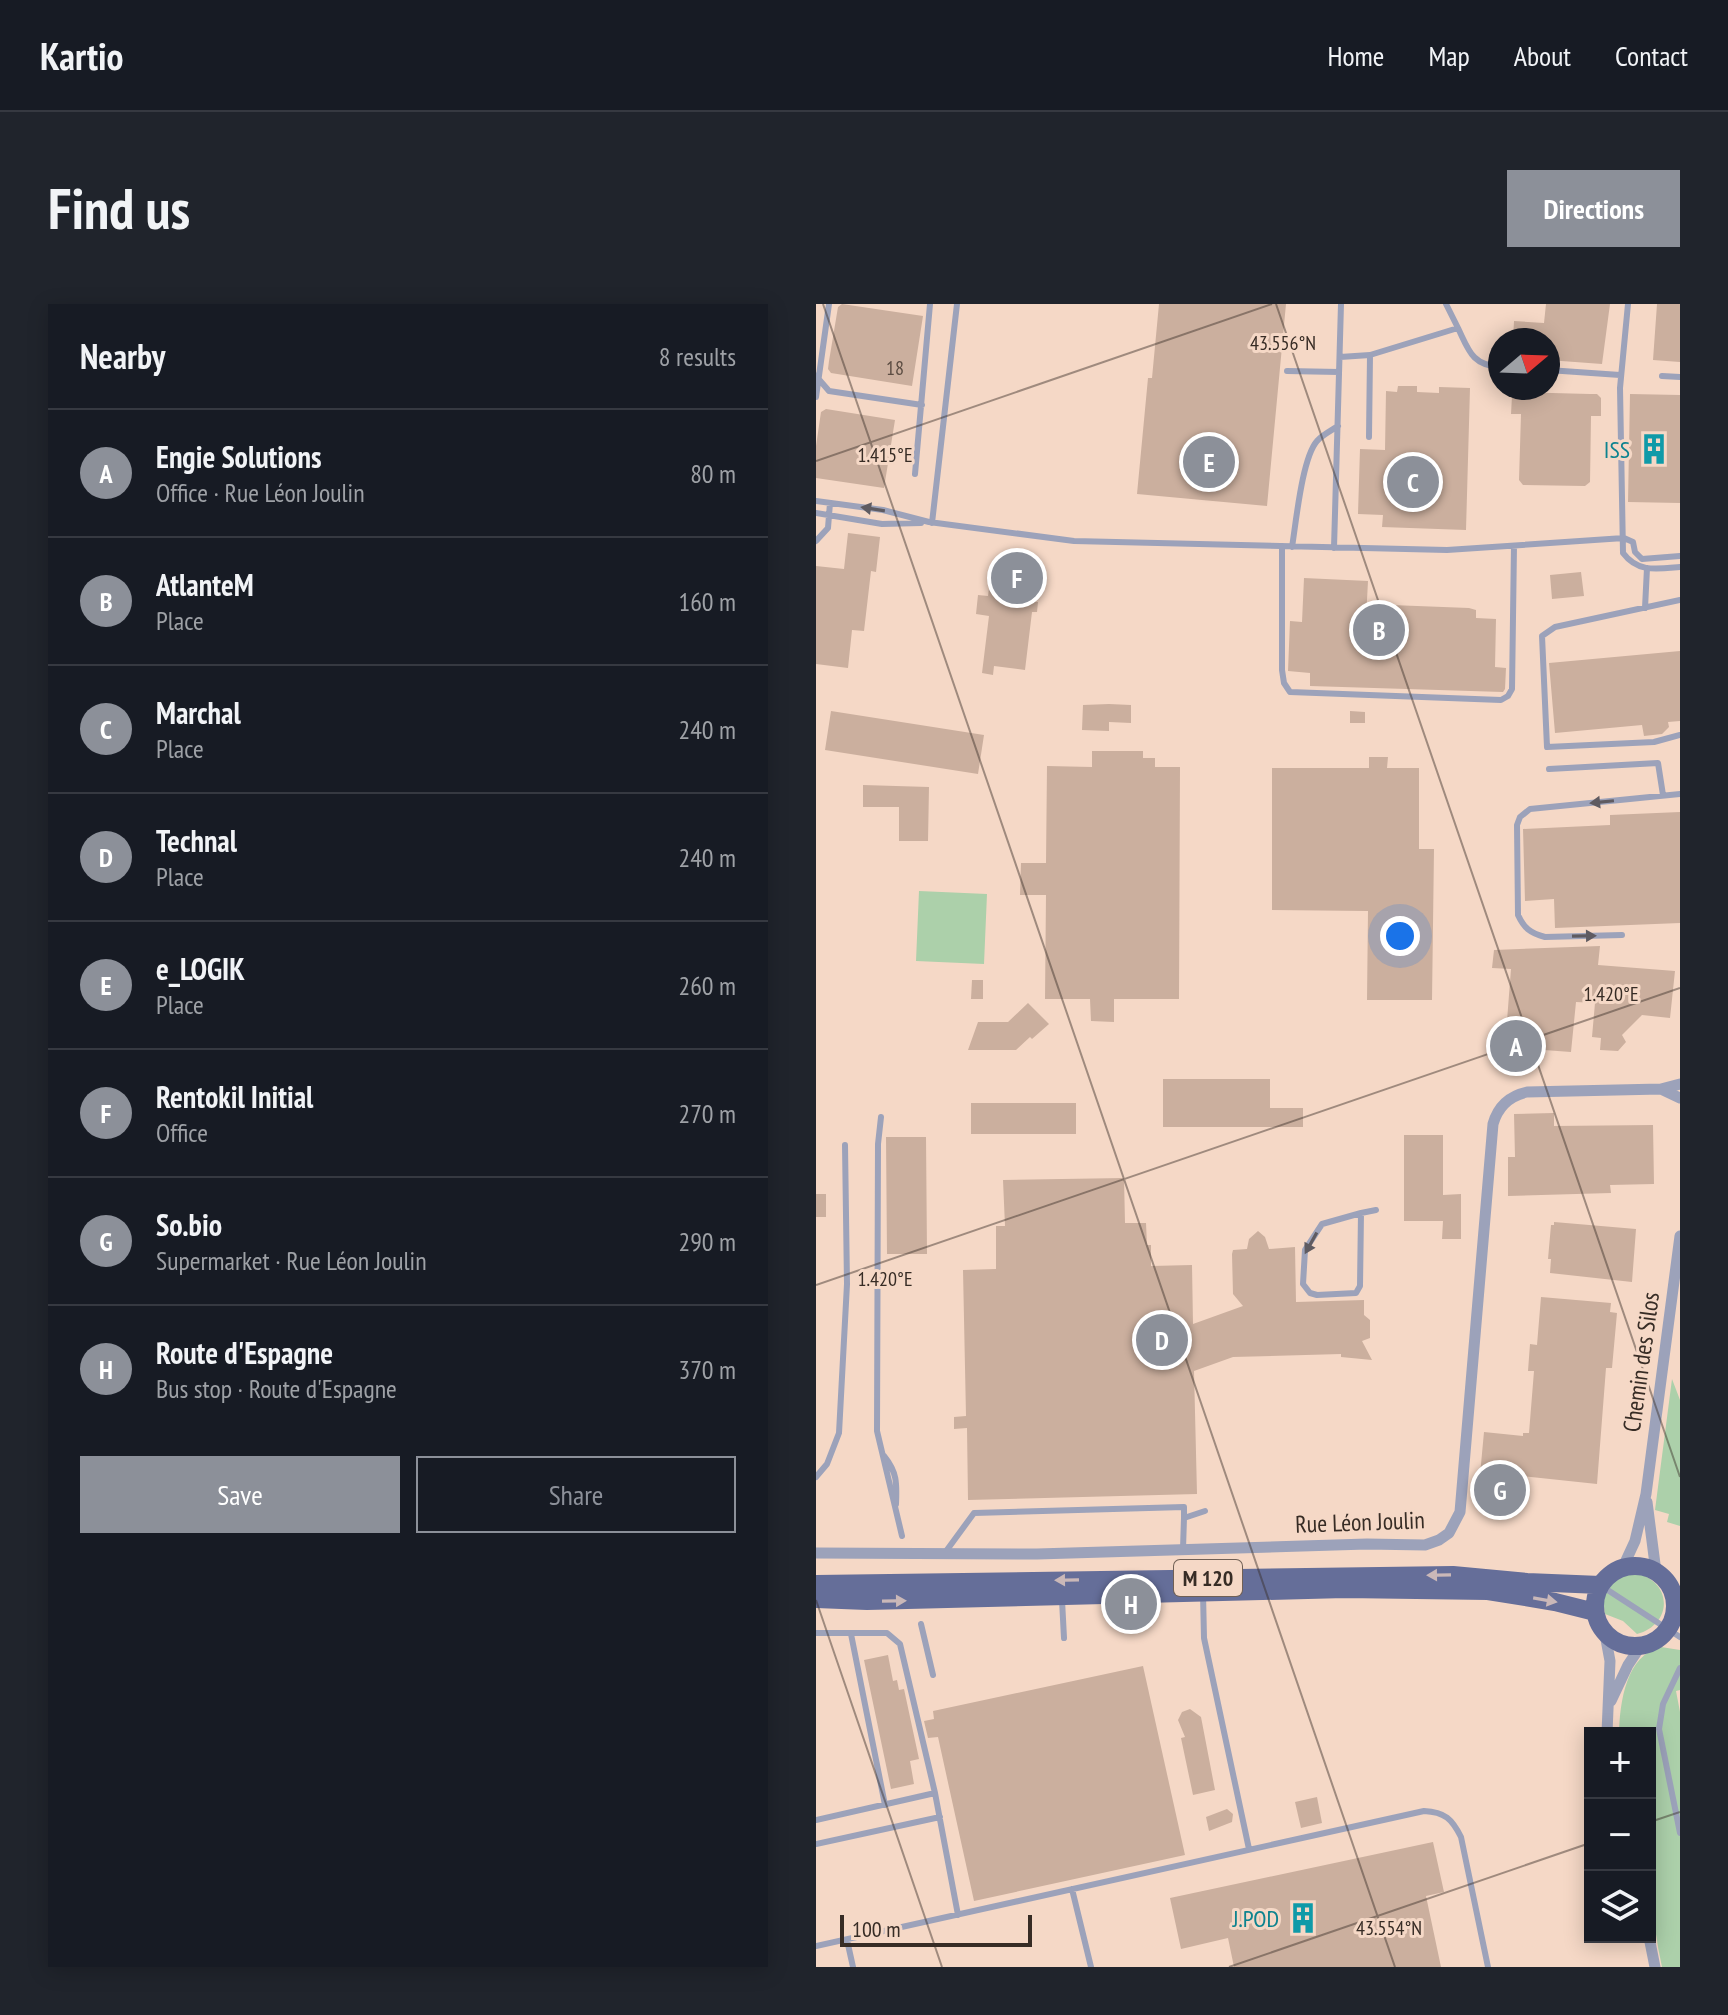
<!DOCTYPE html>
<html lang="en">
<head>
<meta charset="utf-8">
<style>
  :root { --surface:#171b24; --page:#20242c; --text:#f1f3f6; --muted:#9ea1a6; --line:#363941; --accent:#8c9099 }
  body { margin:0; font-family:"PT Sans Narrow",sans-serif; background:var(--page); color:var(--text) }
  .controls { position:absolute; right:24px; bottom:24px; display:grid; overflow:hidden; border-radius:0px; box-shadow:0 4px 20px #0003 }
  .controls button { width:72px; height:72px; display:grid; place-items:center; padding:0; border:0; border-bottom:2px solid var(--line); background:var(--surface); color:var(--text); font:40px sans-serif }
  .compass { position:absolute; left:672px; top:24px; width:72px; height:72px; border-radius:50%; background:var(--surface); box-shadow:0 4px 20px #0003; rotate:71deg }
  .scale { position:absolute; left:24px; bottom:20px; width:192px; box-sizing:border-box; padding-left:8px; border:4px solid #372c25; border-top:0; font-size:22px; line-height:28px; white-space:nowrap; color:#372c25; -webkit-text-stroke:6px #f5d8c6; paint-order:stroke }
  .you { position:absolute; left:584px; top:632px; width:28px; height:28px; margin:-20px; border:6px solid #fff; border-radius:50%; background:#1a73e8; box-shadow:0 0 0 12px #1a73e833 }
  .badge { display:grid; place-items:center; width:52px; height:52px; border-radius:50%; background:var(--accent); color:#fff; font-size:26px; font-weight:700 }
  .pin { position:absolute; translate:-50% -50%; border:4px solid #fff; box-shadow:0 2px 8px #0006 }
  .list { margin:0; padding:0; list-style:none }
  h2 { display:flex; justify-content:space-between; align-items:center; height:104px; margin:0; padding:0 32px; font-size:34px }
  h2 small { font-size:26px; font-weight:400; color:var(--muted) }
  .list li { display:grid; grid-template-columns:52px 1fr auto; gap:24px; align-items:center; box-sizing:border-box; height:128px; padding:0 32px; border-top:2px solid var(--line) }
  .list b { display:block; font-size:30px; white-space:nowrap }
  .list p { margin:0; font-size:26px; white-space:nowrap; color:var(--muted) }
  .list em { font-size:26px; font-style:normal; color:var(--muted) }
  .actions { display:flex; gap:16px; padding:24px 32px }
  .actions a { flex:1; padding:18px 0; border:2px solid var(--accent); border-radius:0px; text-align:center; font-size:28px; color:var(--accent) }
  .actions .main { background:var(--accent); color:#fff }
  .icon { flex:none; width:44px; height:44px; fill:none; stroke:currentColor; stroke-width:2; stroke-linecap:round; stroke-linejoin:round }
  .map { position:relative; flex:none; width:864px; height:1663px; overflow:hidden; border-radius:0px }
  header { display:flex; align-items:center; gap:48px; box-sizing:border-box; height:112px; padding:0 40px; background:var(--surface); border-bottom:2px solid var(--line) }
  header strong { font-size:38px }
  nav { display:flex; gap:44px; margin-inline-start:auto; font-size:28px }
  .intro { display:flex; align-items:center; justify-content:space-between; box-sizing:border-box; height:192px; padding:0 48px }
  h1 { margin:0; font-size:56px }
  .button { padding:20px 36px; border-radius:0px; background:var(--accent); color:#fff; font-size:28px; font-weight:700 }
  main { display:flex; gap:48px; padding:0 48px }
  aside { flex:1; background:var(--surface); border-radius:0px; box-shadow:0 4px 20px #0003 }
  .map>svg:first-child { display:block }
  .green { fill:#acd0aa }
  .building { fill:#cbaf9e }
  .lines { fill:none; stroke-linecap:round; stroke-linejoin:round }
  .lane { stroke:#9ca2ba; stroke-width:6 }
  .street { stroke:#9ca2ba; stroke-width:11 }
  .primary { stroke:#656e99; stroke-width:18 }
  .oneway { fill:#5f5b61 }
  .oneway2 { fill:#cab8b8 }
  .ticks { fill:none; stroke:#372c25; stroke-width:2; stroke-opacity:0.45 }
  .labels { text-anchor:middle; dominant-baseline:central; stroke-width:6; stroke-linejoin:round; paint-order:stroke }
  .number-label { font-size:20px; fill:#5c4d43 }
  .shield { fill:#f5d8c6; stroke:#706055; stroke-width:2 }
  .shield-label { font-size:22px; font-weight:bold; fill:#372c25 }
  .culture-label { font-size:24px; fill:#0d838f; stroke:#f5d8c6; text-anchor:end }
  .street-label { font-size:24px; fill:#372c25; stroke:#f5d8c6 }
  .ticks-label { font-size:20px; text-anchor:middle; fill:#372c25; stroke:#f5d8c6; stroke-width:6; stroke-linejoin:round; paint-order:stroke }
</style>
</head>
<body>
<header>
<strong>Kartio</strong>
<nav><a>Home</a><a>Map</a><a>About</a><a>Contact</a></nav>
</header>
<div class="intro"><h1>Find us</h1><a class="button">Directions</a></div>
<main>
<aside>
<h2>Nearby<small>8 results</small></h2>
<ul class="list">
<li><span class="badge">A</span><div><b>Engie Solutions</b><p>Office · Rue Léon Joulin</p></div><em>80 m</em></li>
<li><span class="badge">B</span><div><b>AtlanteM</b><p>Place</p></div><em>160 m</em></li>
<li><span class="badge">C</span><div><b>Marchal</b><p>Place</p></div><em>240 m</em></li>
<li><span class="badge">D</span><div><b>Technal</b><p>Place</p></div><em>240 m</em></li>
<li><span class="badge">E</span><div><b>e_LOGIK</b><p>Place</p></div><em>260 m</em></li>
<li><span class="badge">F</span><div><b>Rentokil Initial</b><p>Office</p></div><em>270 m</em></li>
<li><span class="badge">G</span><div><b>So.bio</b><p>Supermarket · Rue Léon Joulin</p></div><em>290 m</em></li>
<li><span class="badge">H</span><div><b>Route d'Espagne</b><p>Bus stop · Route d'Espagne</p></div><em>370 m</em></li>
</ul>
<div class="actions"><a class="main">Save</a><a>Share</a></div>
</aside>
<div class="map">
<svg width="864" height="1663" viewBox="0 0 864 1663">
  <rect width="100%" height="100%" fill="#f5d8c6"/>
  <!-- green -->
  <path class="green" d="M103,587L171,590L168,660L100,657Z
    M856,1075L864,1096V1222L851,1218L853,1210L839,1206Z
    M820,1269C857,1278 857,1320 821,1330L807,1317L789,1310C784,1287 797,1271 820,1269Z
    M845,1343L864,1346V1386L860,1387L864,1408V1663H846C829,1586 834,1507 834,1429H803C804,1398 810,1351 845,1343Z"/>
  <!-- building -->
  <path class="building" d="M26,0L107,12L96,82L15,69L12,65L13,57L22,3Z
    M343,0H470L451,202L321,190L332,74H336Z
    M730,0H794L786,60L732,56V36H697L698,17L728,19Z
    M841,0H864V58L837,56Z
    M582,82H601V88L623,89V83L654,84L650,226L566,223L567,211L542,210L544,145L569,146L570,87L581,88Z
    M700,88L774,90H781L785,94V112H775L774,178L769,182L707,181L703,176L705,110H695L696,92Z
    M814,90L864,91V199L812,198Z
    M10,105L79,116L68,184L0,174V142L5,108Z
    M32,229L64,233L60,268L55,267L48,327L36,326L32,364L0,360V262L28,265Z
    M176,261L216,266L215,287L219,288L217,298H222L221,308H216L209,366L178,362L177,371L166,369L173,312L160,310L162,291L172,292Z
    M765,268L768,292L736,295L734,271Z
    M488,274L552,277L550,315L574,316L575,301L653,304L660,306V314L680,315L679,363L690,364L689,385L687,388L494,382V369L472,367L474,317L486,318Z
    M864,347V417L852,418L853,423L846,430L828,432L826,421L739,429L733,359Z
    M293,400L315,401V419L293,418V427L266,426L267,401Z
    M15,407L168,431L162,470L9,446Z
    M534,407L549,408V419H534Z
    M276,447H327V454H339V463H364L363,695H298V718L275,717L274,695H229L230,591H204L205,559H230L231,462L276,463Z
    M553,453H572L571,464H603V545H618L616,696H551L552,607L456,606V464H553Z
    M47,481L113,483L112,537H83V503H47Z
    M864,508V619L739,624L738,595L709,597L707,525L794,521V511Z
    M784,642L782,661L859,667L854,714L826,711L806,731L810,738L802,747L784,746L785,734L776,733L779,699L760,698L755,748L689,743L695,665L676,664L678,646Z
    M156,676H167V695H155Z
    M212,699L233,720L216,735L214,733L200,746H152L162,718H192Z
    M347,775H454V804H487V823H347Z
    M155,799H260V830H155Z
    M738,809V822L837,821L838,880L794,881L795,889L692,892V853H699L698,810Z
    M588,831H627V891L645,890V935H626L627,917H588Z
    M70,833H110L111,950H71Z
    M308,874L309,919H330L331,941H335V962L376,961L377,1020L427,1002L417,990L416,950L417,946L431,945L433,935L442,927L449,933L453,945L479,943L480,998L548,996V1011L554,1016V1034L546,1037L556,1056L525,1053V1050L417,1053L378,1067L381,1190L152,1196L151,1124L138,1125V1113L150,1112L147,966L180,965V922H189L187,876Z
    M0,890H10V913H0Z
    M738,918L820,925L816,978L734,969L735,955H732L735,921H738Z
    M725,993L795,999L794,1008L801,1009L796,1064H790L781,1180L705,1172L702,1207L661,1203L668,1128L707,1132V1129H713L718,1067H712L714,1040L721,1041Z
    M72,1351L77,1377L81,1376L83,1386L88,1385L103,1455L94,1457L98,1480L75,1485L48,1356Z
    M327,1362L369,1551L158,1597L122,1433L112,1434L108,1417L118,1415L117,1407Z
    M374,1405L385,1413L399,1486L377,1491L365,1434L369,1433L362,1416L366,1408Z
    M501,1493L506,1519L485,1524L479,1498Z
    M411,1505L417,1510L416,1518L393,1527L390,1513Z
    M617,1538L628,1588L610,1592L625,1663H418L412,1634L365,1645L354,1594Z"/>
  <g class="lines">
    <!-- lane -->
    <path class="lane" d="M630,0L642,24
      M812,0L804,84L807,249C822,269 841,265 864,263
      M524,53L554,51L642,24C653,47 656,61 684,63
      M732,66L804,71
      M471,67L523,68
      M0,72L13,87L106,101
      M846,72L864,73
      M0,93L13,0
      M553,133L554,51
      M99,170L114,0
      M0,197L67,206L113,218L258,237L631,246L808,234L817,238L819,248L826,255L864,252
      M0,209L66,220L105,219
      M116,219L141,0
      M0,237L12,224L14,199
      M466,242V366L468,379L474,388L685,396L692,392L696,385L698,242
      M476,243C480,219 486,154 501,137C506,131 516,126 522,122
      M518,244L525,0
      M864,296L739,323L726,332L731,443L838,438L864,431
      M829,304L831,264
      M733,465L842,459L847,491
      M806,631L729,633C714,629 708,624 702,611L701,521L704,513L714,505L864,490
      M65,813L62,840L61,1127L86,1232
      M545,909L544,982L540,989L501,991L494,989L487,980L489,946L506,920L545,909L560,906
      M68,1152C81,1168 81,1179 80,1200
      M0,1173L11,1160L23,1129L31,980L29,841
      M367,1245L368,1214L389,1207
      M128,1250L158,1209L368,1203V1214
      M787,1283L864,1333
      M387,1289L388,1334L433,1545
      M246,1296L248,1334
      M105,1320L117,1371
      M0,1329H71L84,1340L119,1489L142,1611
      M35,1330L69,1501
      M864,1364L847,1400L843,1425L864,1529
      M0,1516L119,1489
      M0,1540L124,1513
      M256,1585L275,1663
      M31,1636L37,1663
      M0,1642L608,1507C629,1508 636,1515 645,1533L672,1663"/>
    <!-- street -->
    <path class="street" d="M845,785L864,794
      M831,1198L840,1268
      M0,1249L221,1250L551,1240L609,1241L623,1236L633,1229L644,1208L677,820C682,802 693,792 711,788L845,785L864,780
      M807,1263L819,1237L830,1190L864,932
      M789,1330L794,1357L791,1429
      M795,1397L812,1361L824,1343
      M833,1633L839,1663"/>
    <!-- primary -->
    <path class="primary" d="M779 1302a40 40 0 1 1 80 0a40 40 0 1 1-80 0Z
      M0,1280L637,1271L711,1278L784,1281
      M0,1295L51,1297L529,1285L672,1287L739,1298L779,1308"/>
  </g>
  <!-- one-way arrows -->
  <defs><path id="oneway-solid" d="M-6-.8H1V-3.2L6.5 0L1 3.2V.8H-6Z" transform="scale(2)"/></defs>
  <g class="oneway">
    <use href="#oneway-solid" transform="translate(57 205) rotate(-171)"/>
    <use href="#oneway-solid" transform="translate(786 498) rotate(174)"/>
    <use href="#oneway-solid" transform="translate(768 632) rotate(-1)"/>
    <use href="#oneway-solid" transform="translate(495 939) rotate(119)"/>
  </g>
  <g class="oneway2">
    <use href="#oneway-solid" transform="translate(623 1271) rotate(179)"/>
    <use href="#oneway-solid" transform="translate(251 1276) rotate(179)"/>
    <use href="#oneway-solid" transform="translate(729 1296) rotate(10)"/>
    <use href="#oneway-solid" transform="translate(78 1297) rotate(-1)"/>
  </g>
  <!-- ticks -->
  <path class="ticks" d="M7,0L579,1663M460,0L864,1173M0,157L456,0M0,981L864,684M0,1296L126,1663M834,1518L864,1508M413,1663L774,1539"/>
  <!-- icons -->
  <defs>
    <symbol id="building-bare" viewBox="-9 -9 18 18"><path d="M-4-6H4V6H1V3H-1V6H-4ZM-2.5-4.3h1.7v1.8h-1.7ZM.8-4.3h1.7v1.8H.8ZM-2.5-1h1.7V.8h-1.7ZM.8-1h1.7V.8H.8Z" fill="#0f9aa8" stroke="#f5d8c6" stroke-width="2.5" paint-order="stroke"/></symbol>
  </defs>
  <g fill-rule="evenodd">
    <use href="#building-bare" x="816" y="123" width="44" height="44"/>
    <use href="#building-bare" x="465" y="1592" width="44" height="44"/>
  </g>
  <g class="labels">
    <!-- number labels -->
    <g class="number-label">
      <text x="79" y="64">18</text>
    </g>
    <!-- shield labels -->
    <rect class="shield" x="358" y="1256" width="68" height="36" rx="6"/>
    <g class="shield-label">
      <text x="392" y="1274">M 120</text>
    </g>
    <!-- culture labels -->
    <g class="culture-label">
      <text x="814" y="145">ISS</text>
      <text x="463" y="1614">J.POD</text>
    </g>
    <!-- street labels -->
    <g class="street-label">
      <text transform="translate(825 1058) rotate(-82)">Chemin des Silos</text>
      <text transform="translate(544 1218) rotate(-2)">Rue Léon Joulin</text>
    </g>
  </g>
  <g class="ticks-label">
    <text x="467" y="46">43.556°N</text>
    <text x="69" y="158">1.415°E</text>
    <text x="795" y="697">1.420°E</text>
    <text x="69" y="982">1.420°E</text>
    <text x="573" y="1631">43.554°N</text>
  </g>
</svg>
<div class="controls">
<button>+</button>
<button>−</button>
<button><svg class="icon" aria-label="layers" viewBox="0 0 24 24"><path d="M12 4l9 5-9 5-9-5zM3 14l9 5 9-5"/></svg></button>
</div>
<svg class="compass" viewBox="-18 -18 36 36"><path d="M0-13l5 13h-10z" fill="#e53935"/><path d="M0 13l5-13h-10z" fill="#9ea1a6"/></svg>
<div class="scale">100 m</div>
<div class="you"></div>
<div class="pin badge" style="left:700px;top:742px">A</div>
<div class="pin badge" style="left:563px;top:326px">B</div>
<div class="pin badge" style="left:597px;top:178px">C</div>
<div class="pin badge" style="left:346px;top:1036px">D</div>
<div class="pin badge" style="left:393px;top:158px">E</div>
<div class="pin badge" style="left:201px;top:274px">F</div>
<div class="pin badge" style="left:684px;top:1186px">G</div>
<div class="pin badge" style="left:315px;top:1300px">H</div>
</div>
</main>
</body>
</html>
